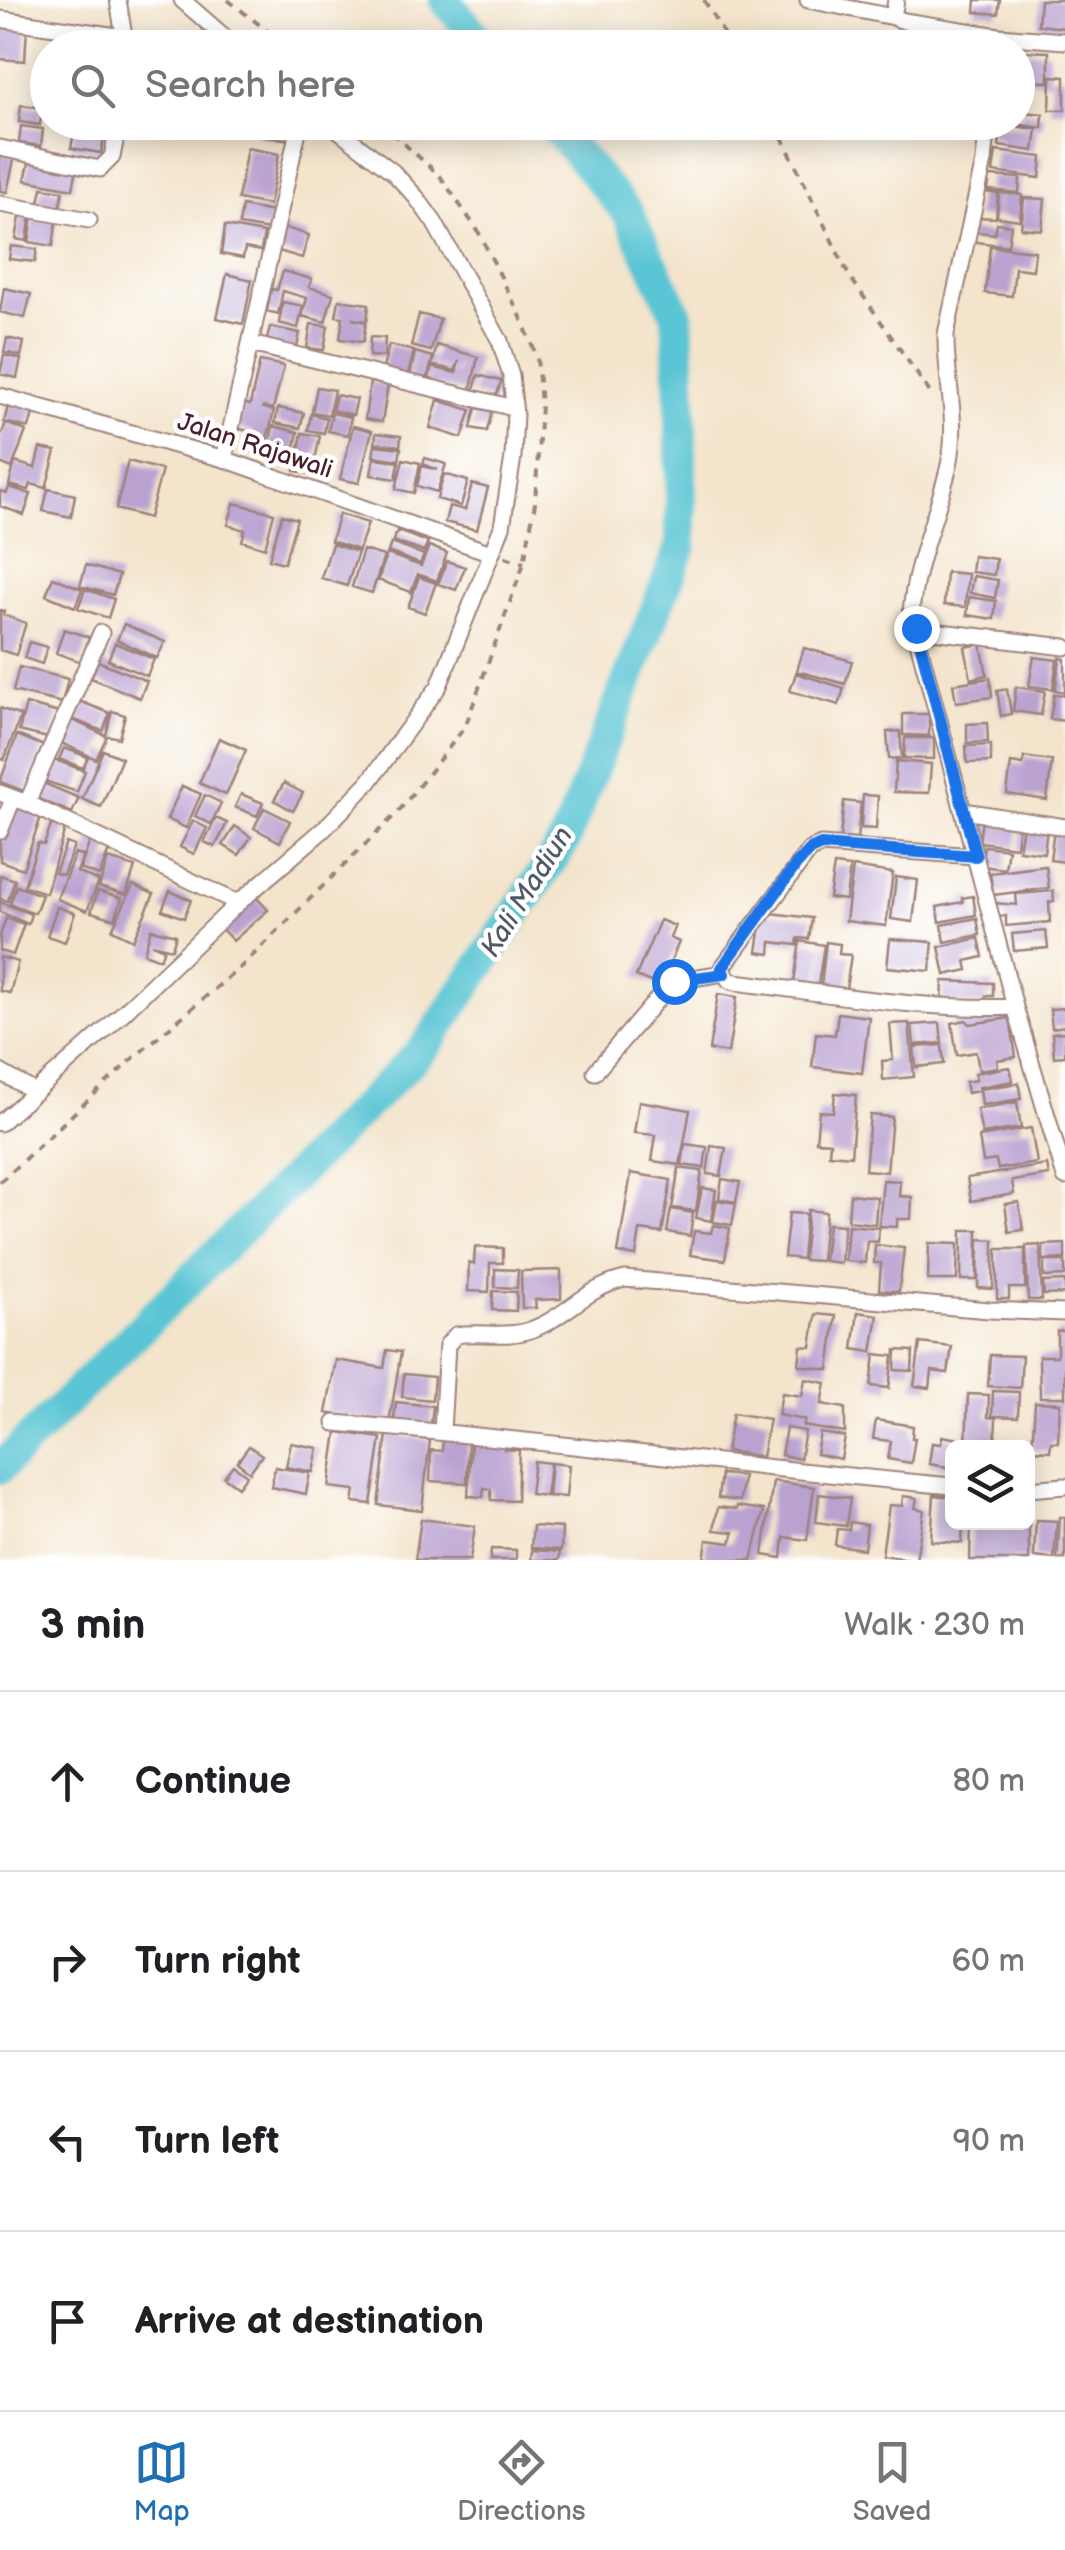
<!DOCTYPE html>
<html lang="en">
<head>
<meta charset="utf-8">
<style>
  :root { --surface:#fff; --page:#f2f2f2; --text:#202124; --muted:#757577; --line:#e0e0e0; --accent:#1f6fb2 }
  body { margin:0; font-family:"Balsamiq Sans",sans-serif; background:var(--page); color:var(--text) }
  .controls { position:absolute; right:30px; bottom:30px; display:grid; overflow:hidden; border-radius:15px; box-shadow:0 5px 25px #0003 }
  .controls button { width:90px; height:90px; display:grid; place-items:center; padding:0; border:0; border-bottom:2px solid var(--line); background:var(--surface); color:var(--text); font:50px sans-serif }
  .stop { position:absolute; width:30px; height:30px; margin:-22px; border:8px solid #1a73e8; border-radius:50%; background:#fff }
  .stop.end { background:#1a73e8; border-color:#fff; box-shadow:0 2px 10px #0008 }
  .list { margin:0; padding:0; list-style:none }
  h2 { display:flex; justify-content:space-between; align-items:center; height:130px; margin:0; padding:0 40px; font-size:42px }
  h2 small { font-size:32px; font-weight:400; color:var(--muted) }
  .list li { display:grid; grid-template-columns:65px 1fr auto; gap:30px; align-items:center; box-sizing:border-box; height:180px; padding:0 40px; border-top:2px solid var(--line) }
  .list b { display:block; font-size:38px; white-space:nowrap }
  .list em { font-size:32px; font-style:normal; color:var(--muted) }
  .icon { flex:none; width:55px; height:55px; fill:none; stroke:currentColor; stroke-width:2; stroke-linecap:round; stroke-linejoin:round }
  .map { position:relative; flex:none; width:1065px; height:1560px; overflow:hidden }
  .search { position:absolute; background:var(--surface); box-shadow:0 5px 25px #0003; left:30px; right:30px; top:30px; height:110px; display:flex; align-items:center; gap:25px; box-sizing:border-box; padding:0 35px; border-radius:55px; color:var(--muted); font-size:38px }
  .sheet { height:850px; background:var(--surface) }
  nav { display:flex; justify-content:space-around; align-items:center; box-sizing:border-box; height:140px; border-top:2px solid var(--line); background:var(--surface); font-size:28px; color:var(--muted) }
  nav a { display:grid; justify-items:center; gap:5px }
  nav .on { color:var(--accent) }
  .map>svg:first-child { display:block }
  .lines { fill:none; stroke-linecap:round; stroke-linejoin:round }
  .river { stroke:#5ac5d4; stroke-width:32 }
  .building { fill:#b9a1d0 }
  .street-casing { stroke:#9e827b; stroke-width:19 }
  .path { stroke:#9e827b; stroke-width:4; stroke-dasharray:8 8; stroke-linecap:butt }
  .street { stroke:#fff; stroke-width:15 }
  .route { stroke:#1a73e8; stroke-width:12 }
  .labels { text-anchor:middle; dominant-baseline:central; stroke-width:9; stroke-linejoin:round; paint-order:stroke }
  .street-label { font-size:25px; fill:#4a1f2b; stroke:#fff }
  .water-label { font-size:28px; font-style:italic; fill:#505966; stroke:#fff }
</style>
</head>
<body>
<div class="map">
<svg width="1065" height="1560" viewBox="0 0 1065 1560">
  <rect width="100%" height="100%" fill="#fff"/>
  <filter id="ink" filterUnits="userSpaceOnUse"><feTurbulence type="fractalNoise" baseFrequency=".01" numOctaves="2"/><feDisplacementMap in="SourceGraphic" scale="20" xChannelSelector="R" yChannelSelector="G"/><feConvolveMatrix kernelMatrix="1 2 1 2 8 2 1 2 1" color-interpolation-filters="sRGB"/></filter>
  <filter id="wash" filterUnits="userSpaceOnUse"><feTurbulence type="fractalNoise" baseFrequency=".0048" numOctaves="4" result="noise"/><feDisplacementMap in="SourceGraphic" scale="40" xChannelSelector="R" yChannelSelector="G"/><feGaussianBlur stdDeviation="2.25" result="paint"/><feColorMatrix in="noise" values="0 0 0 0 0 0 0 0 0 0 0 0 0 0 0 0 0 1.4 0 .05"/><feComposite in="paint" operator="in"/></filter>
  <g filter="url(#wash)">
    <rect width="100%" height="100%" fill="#f3e4cb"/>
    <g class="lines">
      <!-- river -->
      <path class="river" d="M445,0L486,48
        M0,1468L426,1046L564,842L681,546V401L677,315L628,213L550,122"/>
    </g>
    <g id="blocks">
      <!-- building -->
      <path class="building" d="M976,0H1000L998,14L975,12Z
        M1040,0H1065L1064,28L1038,25Z
        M0,24L27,26L25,61L0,59Z
        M1019,51L1049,52V82L1018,81Z
        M1051,76L1065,77V110H1050Z
        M21,105L42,108L40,125L19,122Z
        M1022,112L1043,114L1042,128L1021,125Z
        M76,122H107L101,153L71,148Z
        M261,122H295L293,140L260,136Z
        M993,124L1037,129L1034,151L999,146L1000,137L991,136Z
        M21,126L43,129L41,146L19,143Z
        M247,148L279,154L269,205L238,199Z
        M0,151L15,155L7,192L0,191Z
        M996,151L1042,157L1040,178L993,172Z
        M30,159L77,168L73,189L25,180Z
        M990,176L1020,178L1019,193L988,190Z
        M42,188L63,191L59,212L38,208Z
        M978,192L998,193L996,218L976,217Z
        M999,193L1022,195L1020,220L997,217Z
        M1024,198L1045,199L1042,230L1021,228Z
        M242,206L273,212L270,230L239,225Z
        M21,212L31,214L27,241L16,239Z
        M33,215L57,219L53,246L29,242Z
        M997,223L1011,225L1008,246L968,241L969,231L995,234Z
        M225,226L264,233L261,251L245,248L243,258L221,254Z
        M282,227L309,235L302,258L275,250Z
        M11,246L37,249L35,262L9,259Z
        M990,246L1035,251L1033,270L1015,268L1012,296L985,293Z
        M283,271L312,279L309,287L333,294L325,322L302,316L307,298L283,291L278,314L267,311L271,289L277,290Z
        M227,274L252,280L243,324L217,318Z
        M4,288L31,294L25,318L0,312Z
        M339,300L369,304L367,321L352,319L366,322L363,342L340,339L343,317L336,316Z
        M283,302L303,306L298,328L279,323Z
        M419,314L440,319L431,351L411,346Z
        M311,324L328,326L324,350L307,348Z
        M270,327L300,333L296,351L266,344Z
        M370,337L385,338L384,357L369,356Z
        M7,338L24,342L21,356L4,352Z
        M389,345L414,351L407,378L382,372Z
        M437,345L478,357L470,393L427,384L432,367L456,373L459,361L455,371L432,365Z
        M415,352L433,357L426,384L409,380Z
        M4,355L21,359L17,378L0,374Z
        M260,361L284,366L273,409L262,407L274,411L263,455L247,450L252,432L236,428L243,403L250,405Z
        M478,375L501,381L495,401L473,394Z
        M370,382L388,385L382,422L365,419Z
        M317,387L334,390L329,415L312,412Z
        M336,395L357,399L353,415L332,410Z
        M438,400L471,410L462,438L430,428Z
        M9,402L34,409L29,428L4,422Z
        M278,408L304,413L300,428L275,423Z
        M476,408L492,411L487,431L471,428Z
        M332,413L351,417L348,435L328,431Z
        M311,414L327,418L324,433L308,430Z
        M6,423L26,431L12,468L0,463V438Z
        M273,426L298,432L292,460L267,454Z
        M353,426L372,431L359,483L340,479Z
        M302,433L320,436L312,474L295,471Z
        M376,433L401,436L400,446L375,443Z
        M375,445L401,448L399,460L373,456Z
        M40,448L56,451L46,488L31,484L29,490L9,485L15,462L35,468Z
        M374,458L399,462L396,479L371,475Z
        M425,458L446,464L437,492L417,486L422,466L438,470L423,464Z
        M403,459L420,463L414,493L396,489Z
        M128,461L162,470L149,518L116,509Z
        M444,474L468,481L461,506L437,499Z
        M472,484L488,488L477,530L445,522L449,506L465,510Z
        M9,487L31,494L24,515L0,506V491L7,493Z
        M48,489L75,495L71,517L43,511Z
        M234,503L274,513L265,548L242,541L245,530L228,525Z
        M339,514L368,523L359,550L331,541Z
        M282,515L297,519L284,563L269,559Z
        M397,531L428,542L424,552L393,541Z
        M391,543L424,555L420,564L388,552Z
        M332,544L358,552L347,586L321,578Z
        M429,546L447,553L437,581L418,574L411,592L378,580L387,554L421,566Z
        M363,550L384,556L372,593L352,587Z
        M973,556L996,559L994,575L971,572Z
        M447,561L465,567L456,590L438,584Z
        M86,565L119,575L113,595L80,586Z
        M946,572L968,574L965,607L944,605Z
        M973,576L998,580L995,598L970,593Z
        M53,577L82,589L75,607L46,595Z
        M419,577L436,583L425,613L408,607Z
        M85,589L114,599L108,618L78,608Z
        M969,597L996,601L994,619L967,615Z
        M0,610L4,611L3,615L26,623L16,655L0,650Z
        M124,624L165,642L157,658L117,640Z
        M64,629L89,637L81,662L56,653Z
        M29,642L47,647L42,664L24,658Z
        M115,643L154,659L147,676L108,660Z
        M981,644L987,675L971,679L965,647Z
        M804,648L852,661L845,684L797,671Z
        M1034,657L1057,660L1053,689L1029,686Z
        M1060,658L1065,659V692L1055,690Z
        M98,661L147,681L140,698L91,678Z
        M19,667L68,679L62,703L13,691Z
        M796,673L844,688L839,705L790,691Z
        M990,678L992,697L956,702L953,684Z
        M1016,687L1045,691L1041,715L1013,711Z
        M1007,689L1011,714L1001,716L997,691Z
        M1054,694L1065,695V721L1050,719Z
        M79,701L110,713L103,731L72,719Z
        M26,704L59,713L52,739L19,731Z
        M0,708L21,716L4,760L0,758Z
        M112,711L125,715L119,738L106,735Z
        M903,714H929V736L903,735Z
        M70,719L107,736L96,759L59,742Z
        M987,723L988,742L967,743V724Z
        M900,731L902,758L889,759L887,732Z
        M17,735L44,746L26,792L0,782Z
        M219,738L246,750L226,795L199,783Z
        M905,738H934V759L904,758Z
        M991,745V762L967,763L966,746Z
        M64,748L88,757L83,768L59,759Z
        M103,750L122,758L101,807L82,799Z
        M1024,757L1052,761L1047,800L1007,794L1011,763L1023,765Z
        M50,758L85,771L77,792L42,780Z
        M896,761L931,764L929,793L894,792Z
        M43,783L79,798L72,813L36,798Z
        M284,783L303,793L293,811L274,800Z
        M182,786L201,794L186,828L167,819Z
        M241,794L263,803L257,816L235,807Z
        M205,795L221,803L211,824L195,816Z
        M863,795L878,796L876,829L861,828Z
        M844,801L861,803L857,839L840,838Z
        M13,804L42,814L23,869L0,861V842Z
        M264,808L290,821L280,842L254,828Z
        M216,818L227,823L215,847L204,842Z
        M982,819L1019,824L1016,847L979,842Z
        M53,820L66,825L46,893L24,886L38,843L44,845Z
        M193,821L207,828L194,854L180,847Z
        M1023,825L1047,829L1044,853L1019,850Z
        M235,826L251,837L239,855L223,845Z
        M1054,828L1065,830V862L1050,860Z
        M91,838L111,845L99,876L80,869Z
        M66,843L74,846L63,875L55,873Z
        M984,846L1008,849L1005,869L981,866Z
        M75,853L83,856L77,872L99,881L87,911L57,899Z
        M108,859L135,867L126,895L99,887Z
        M834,865L850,867L846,900L829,898Z
        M1046,866L1049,888L993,895L990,873Z
        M853,867L893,873L886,926L846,921Z
        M0,875L15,880L8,901L0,899Z
        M896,877L918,880L913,922L891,919Z
        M133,885L154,894L133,940L112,930Z
        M16,886L42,895L35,913L10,904Z
        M98,891L122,898L115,919L91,912Z
        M170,891L191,900L184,918L162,910Z
        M1053,891L1054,901L1049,902L1050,922L1006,926V916L995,917L993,903L1017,905L1016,894Z
        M973,896L976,915L940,922L937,907L963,902L962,898Z
        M256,897L268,910L233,941L221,928Z
        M0,902L31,914L28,924L0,912Z
        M57,907L75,913L65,942L47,936Z
        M763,912L812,918L809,939L798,938L797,945L771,942L770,954L757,952Z
        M6,918L24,924L13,955L0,951V936Z
        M977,918L980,935L945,942L942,925Z
        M660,920L675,926L670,938L679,942L660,986L636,976Z
        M151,929L176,935L172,949L152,944L164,949L160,959L144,953Z
        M1046,931L1048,948L1014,951L1012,934Z
        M979,938L983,957L966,961L968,970L945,975L939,947Z
        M890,939L933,942L930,971L887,967Z
        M800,941L824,945L818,985L794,982Z
        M826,942L840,944L839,954L851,955L846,989L821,986Z
        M0,957L18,962L10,993L0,991Z
        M943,981L993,983V996H986V1005L942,1003Z
        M718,994L737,997L728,1053L709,1050Z
        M1065,1008V1026L1052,1028L1050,1009Z
        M838,1013L869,1017L862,1073L812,1067L816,1033L835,1035Z
        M1010,1018L1016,1057L997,1060L998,1067L979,1070L976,1052L957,1055L952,1023L966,1020L970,1024Z
        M909,1023L914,1077L883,1080L882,1061L893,1060L890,1024Z
        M940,1023L942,1043L914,1045L912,1025Z
        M1065,1032V1056L1054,1057L1052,1033Z
        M942,1045L944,1064L916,1067L914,1047Z
        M1010,1067L1013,1081L979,1087V1091L967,1093L965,1082L976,1080L975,1073Z
        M1019,1083L1021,1099L982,1105L980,1089Z
        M835,1093L856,1095L851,1156L829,1154L830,1142L816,1141L819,1111L833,1112Z
        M639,1101L690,1110L680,1165L652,1161L656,1135L634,1133Z
        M1017,1102L1021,1128L982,1134L977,1109Z
        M870,1115L892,1117L887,1172L865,1170Z
        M1031,1128L1037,1163L998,1169L996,1160L983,1162L979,1137Z
        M685,1144L707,1147L704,1168L682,1165Z
        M711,1146L726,1148L721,1176L707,1174Z
        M1047,1165L1049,1175L1012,1181L1014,1194L971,1201L967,1178Z
        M679,1168L702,1171L696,1211L672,1208Z
        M631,1173L671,1180L662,1233L640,1230L636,1256L618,1253Z
        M722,1179L740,1182L736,1202L719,1199Z
        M883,1180L900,1181L899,1196L912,1197L911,1219H897V1227L879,1226Z
        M702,1188L716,1190L711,1221L696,1218Z
        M850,1194L877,1197L875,1224L848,1221Z
        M717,1200L736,1203L732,1225L713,1222Z
        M1019,1202L1023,1230L1009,1232L1005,1204Z
        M671,1209L693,1213L690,1236L667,1232Z
        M808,1210L826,1212L821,1261L803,1260Z
        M789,1213L806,1214L802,1259L784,1257Z
        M828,1224L844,1225L841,1263L824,1261Z
        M713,1225L730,1228L725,1260L690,1255L694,1231L711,1233Z
        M848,1225L879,1228L878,1242L867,1241L865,1263L845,1261Z
        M962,1230H978L977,1280H961Z
        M979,1239L994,1240L993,1289L978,1288Z
        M929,1243L958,1244L957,1280H928Z
        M1065,1244V1259L1043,1260V1245Z
        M875,1245L904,1248L899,1292L879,1290L881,1263H874Z
        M1040,1245L1042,1300H1028L1026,1246Z
        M475,1247L503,1248V1263H490L489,1292L468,1291L469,1263L474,1264Z
        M997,1249H1025V1288H1009V1299H997Z
        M1044,1261H1065V1276L1044,1277Z
        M495,1269L518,1270L517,1288L495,1287Z
        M561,1270V1299L535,1300L536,1308H522L521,1271Z
        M1065,1281V1294L1044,1295L1043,1282Z
        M493,1291L517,1292L516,1311L492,1310Z
        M858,1312L878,1315L872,1352L853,1349Z
        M816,1314L836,1316L829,1370L799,1365L801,1346L811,1347Z
        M1057,1331H1065V1397H1040L1039,1356H1057Z
        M920,1343L952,1347L948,1373L932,1371L930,1388L914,1386Z
        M387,1350L401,1352L389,1424L326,1413L336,1360L384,1368Z
        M896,1350L913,1351L912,1371L895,1370Z
        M875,1354L893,1356L889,1388L871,1386Z
        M990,1355L1022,1356L1020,1388L988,1386Z
        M404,1374L434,1377L432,1400L402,1397Z
        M805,1379L826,1383L822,1404L845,1408V1433L803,1426L805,1420L778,1415L782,1393L802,1396Z
        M993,1391L1019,1392L1018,1417L992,1416Z
        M968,1394L989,1395L988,1417L996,1418L995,1446L966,1445Z
        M396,1402L433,1406L431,1424L394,1420Z
        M1035,1402L1060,1403L1058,1442H1051L1050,1451L1032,1450Z
        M733,1413L769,1419L762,1457L726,1451Z
        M876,1420L913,1426L912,1438H915L911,1463L888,1459L891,1441L873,1439Z
        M786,1428L805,1431L800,1459L781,1455Z
        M337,1432L381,1438L371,1504L353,1502L355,1490L329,1487Z
        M820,1433L845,1437L841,1459L816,1454Z
        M387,1434L430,1440L422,1510L378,1505Z
        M942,1436L959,1439L958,1448H952V1468L929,1464L932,1443L941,1444Z
        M443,1438L468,1439L467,1483L430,1481L431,1450L442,1451Z
        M471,1440L505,1441L504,1449L519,1450L517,1501L491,1500V1489L484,1488L483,1497L468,1496Z
        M291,1443L318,1448L313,1472L286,1467Z
        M249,1446L262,1455L250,1472L237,1462Z
        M534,1461L550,1463L546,1496L530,1494Z
        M551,1463L569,1465L566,1497L548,1496Z
        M233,1465L247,1475L238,1487L224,1477Z
        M275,1467L310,1473L306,1494L271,1487Z
        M721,1474L743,1476L740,1501L718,1498Z
        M773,1481L814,1487L807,1540L784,1537L782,1558L763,1555Z
        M819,1494L850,1498L846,1526L816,1522Z
        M934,1495L952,1497V1522H963L962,1543L931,1541Z
        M903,1496L917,1498L915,1508L924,1510L916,1560L882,1555L889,1505L902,1506Z
        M737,1506L764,1510L752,1560H704L707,1540L731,1543L733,1535L734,1532L714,1530L718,1507L737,1509Z
        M1060,1517H1065V1559H1057Z
        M421,1519L475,1526L470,1560H415Z
        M1036,1520L1057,1521L1054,1559L1034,1557Z
        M850,1522L867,1525L864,1549L835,1545L837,1529L849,1530Z
        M971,1522L1013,1526V1522H1029V1560H970Z
        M533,1526L562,1528L561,1550L531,1548Z
        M491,1549L516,1550V1560H490Z
        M532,1550L560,1552L559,1560H531Z"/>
    </g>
  </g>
  <g filter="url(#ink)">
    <use href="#blocks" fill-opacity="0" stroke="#9e827b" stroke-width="2.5"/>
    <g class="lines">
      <defs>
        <path id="street" d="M118,0L126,48
          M182,0L237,48
          M808,0L893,17
          M896,0L893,17L904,21L999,36L1065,41
          M0,19L124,37
          M988,122L984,161L946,334C945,377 959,422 949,465C938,515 914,563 911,615L1015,1007L1065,1177
          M0,148L100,169L112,157L119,122
          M0,204L89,220
          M251,344L514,408
          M0,396L224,459L491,553
          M224,459L300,122
          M916,629L1065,647
          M0,793L27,803L238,903
          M27,803L101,633
          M964,811L1065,827
          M0,831L13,799
          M975,856L821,845L810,850L722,968L729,980L735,982C827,993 922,1011 1015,1007
          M0,1072L35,1092
          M595,1072L673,981L724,973
          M0,1123L105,1030L238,903L324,829L369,782L439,686L502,527L513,457L515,414L511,376L500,341L434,222L416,197L393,172L328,122
          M335,1423C541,1439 747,1468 952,1486
          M442,1431L447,1345L456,1335C479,1331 504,1338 527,1331C564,1320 584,1288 625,1279L989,1310L1065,1313
          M1028,1489L1065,1486"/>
      </defs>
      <!-- street casing -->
      <use href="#street" class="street-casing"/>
      <!-- path -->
      <path class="path" d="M228,0L289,48
        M704,0L732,48
        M775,122L848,274L933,397
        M505,557L524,563
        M0,1182L130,1061L243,965L399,811L465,727L524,563L535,503L541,405L537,357L520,315L478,231L440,176L380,122"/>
      <!-- street -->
      <use href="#street" class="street"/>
    </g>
  </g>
  <g class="lines" filter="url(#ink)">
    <!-- route -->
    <path class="route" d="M674,981L724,974L722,968L796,865L810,850L821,845L976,856L916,628"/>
  </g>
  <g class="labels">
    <!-- street labels -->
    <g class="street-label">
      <text transform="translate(255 446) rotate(18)">Jalan Rajawali</text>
    </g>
    <!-- water labels -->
    <g class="water-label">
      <text transform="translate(527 892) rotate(-58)">Kali Madiun</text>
    </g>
  </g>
</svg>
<div class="controls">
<button><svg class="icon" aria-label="layers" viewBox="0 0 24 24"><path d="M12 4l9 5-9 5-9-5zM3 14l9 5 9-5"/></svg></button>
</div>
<div class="stop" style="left:674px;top:981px"></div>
<div class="stop end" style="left:916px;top:628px"></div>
<div class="search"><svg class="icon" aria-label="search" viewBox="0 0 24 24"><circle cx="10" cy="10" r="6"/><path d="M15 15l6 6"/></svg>Search here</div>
</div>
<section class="sheet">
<h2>3 min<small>Walk · 230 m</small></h2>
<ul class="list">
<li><svg class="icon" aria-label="ahead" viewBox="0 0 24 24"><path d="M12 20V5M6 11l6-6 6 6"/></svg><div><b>Continue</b></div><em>80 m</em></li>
<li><svg class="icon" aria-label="right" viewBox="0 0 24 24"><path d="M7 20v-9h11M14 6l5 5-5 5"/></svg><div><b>Turn right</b></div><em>60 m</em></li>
<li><svg class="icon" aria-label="left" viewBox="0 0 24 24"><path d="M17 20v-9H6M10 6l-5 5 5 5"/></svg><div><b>Turn left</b></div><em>90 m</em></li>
<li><svg class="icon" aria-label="arrive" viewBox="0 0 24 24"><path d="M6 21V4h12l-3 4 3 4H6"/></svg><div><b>Arrive at destination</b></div></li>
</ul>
</section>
<nav>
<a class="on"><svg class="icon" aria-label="map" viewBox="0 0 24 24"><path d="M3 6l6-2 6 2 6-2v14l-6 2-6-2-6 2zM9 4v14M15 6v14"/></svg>Map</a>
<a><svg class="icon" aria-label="directions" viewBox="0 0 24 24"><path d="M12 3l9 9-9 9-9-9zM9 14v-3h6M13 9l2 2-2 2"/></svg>Directions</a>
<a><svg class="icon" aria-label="saved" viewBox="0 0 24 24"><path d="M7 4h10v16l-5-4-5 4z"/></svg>Saved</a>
</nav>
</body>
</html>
